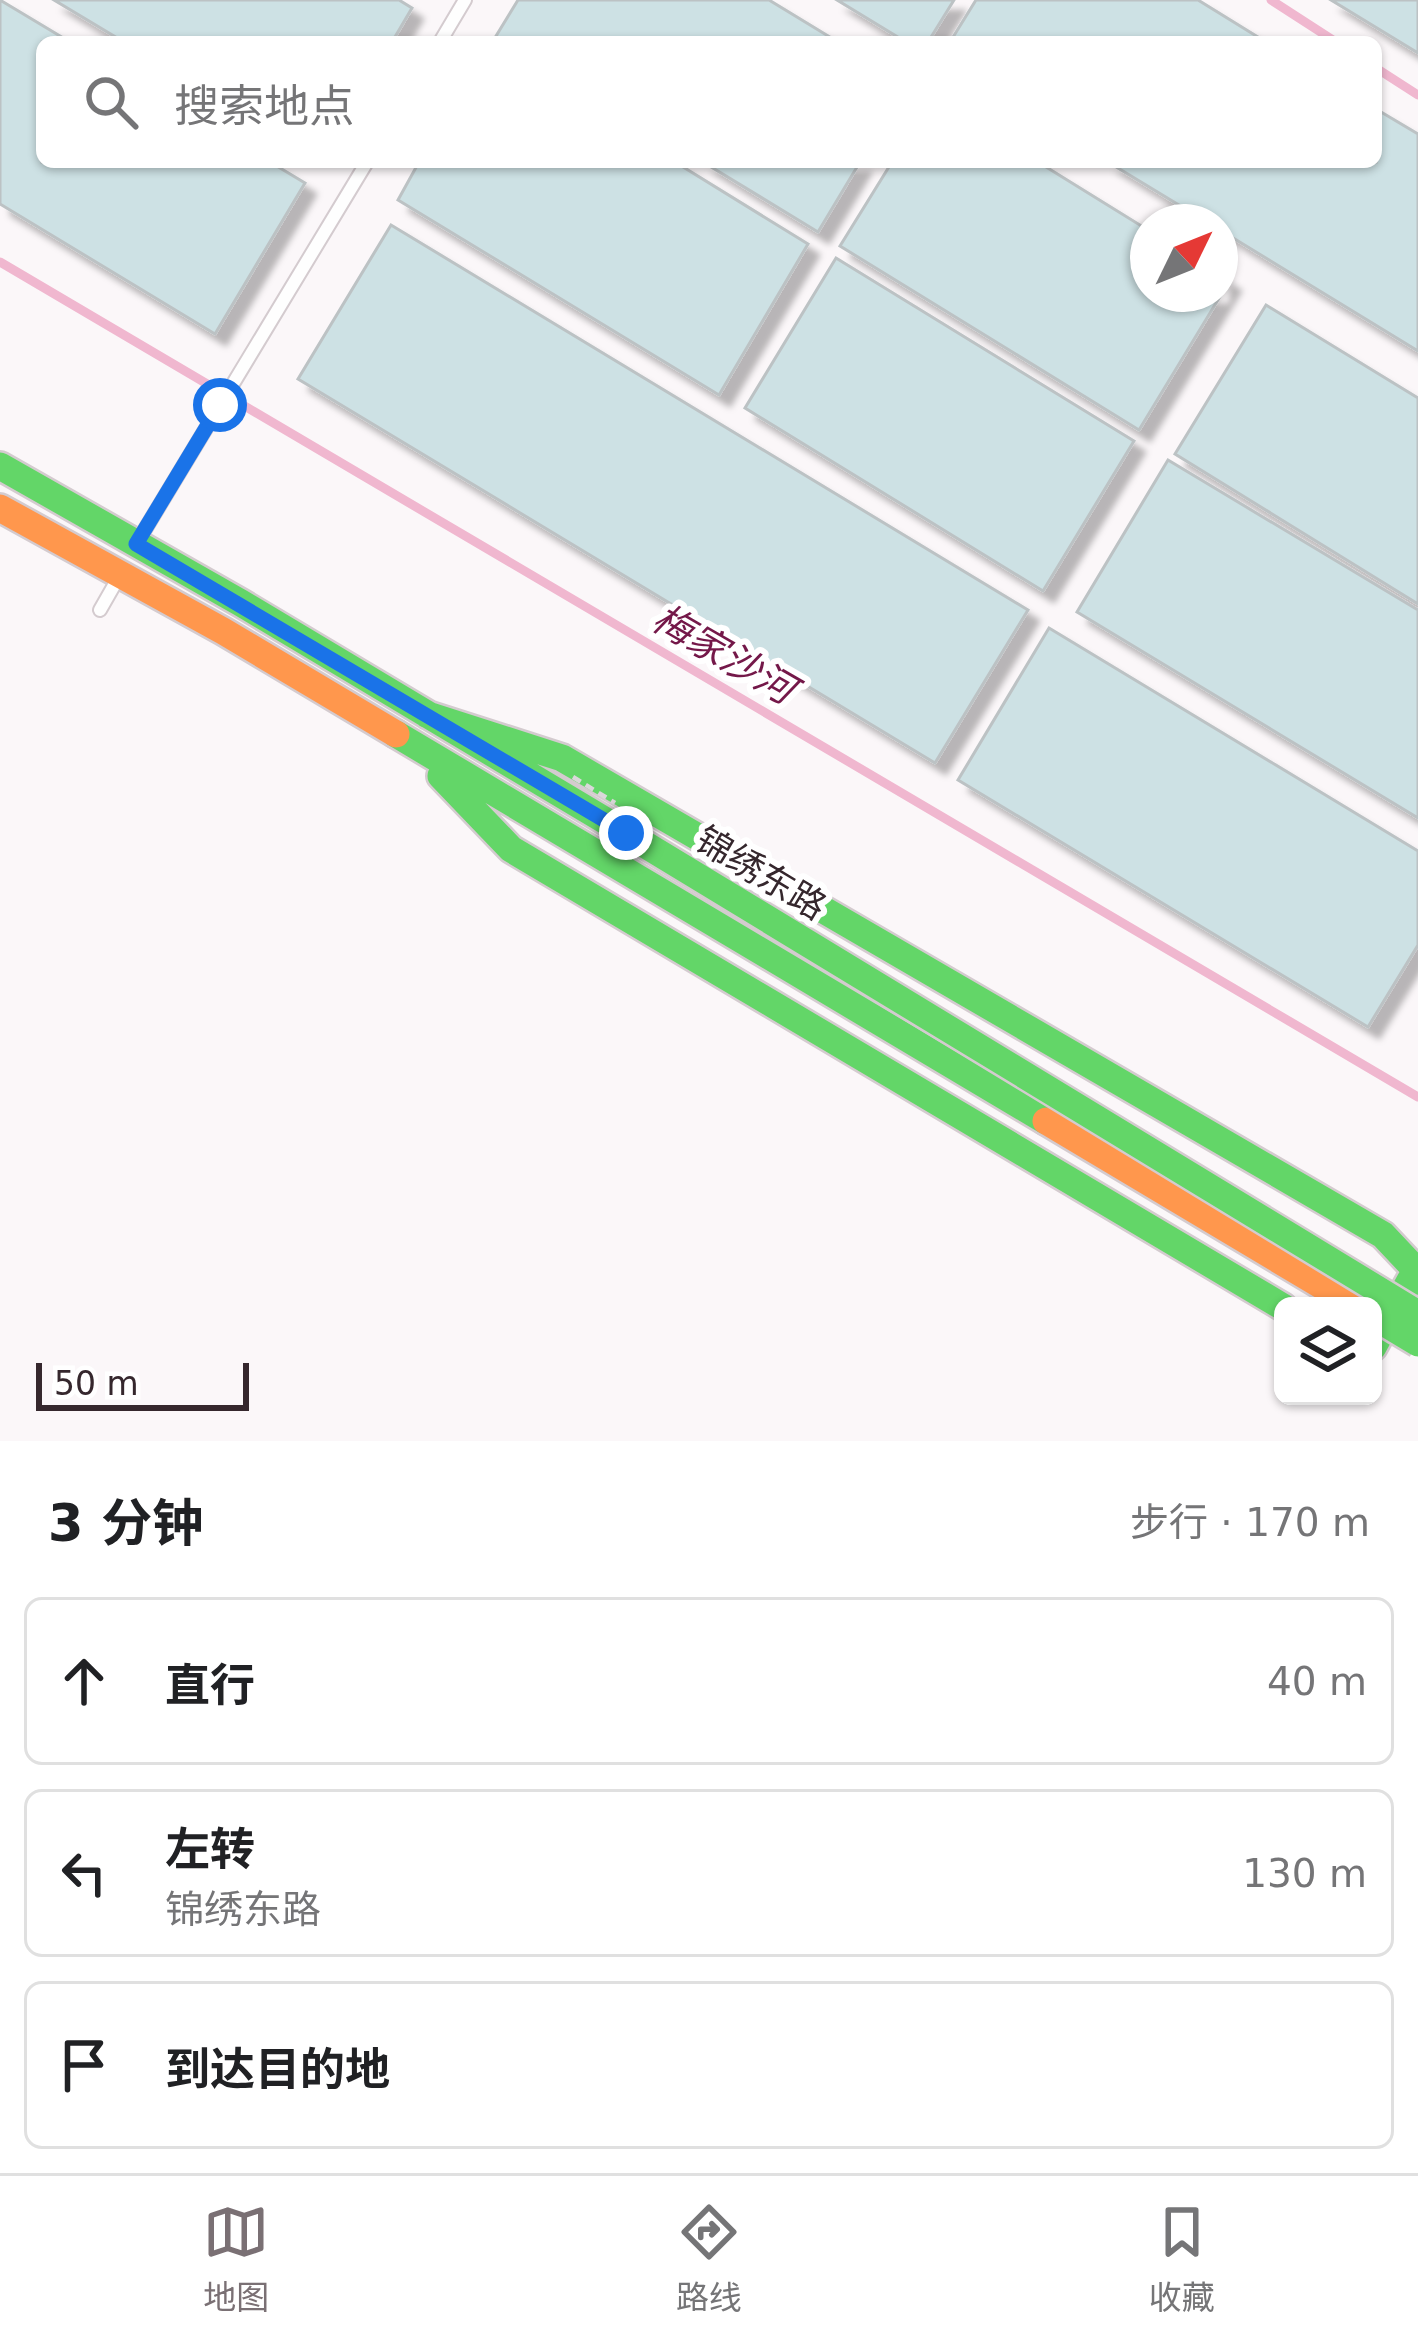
<!DOCTYPE html>
<html lang="zh">
<head>
<meta charset="utf-8">
<style>
  :root { --surface:#fff; --page:#f6f6f6; --text:#202124; --muted:#757577; --line:#e0e0e0; --accent:#7a7074 }
  body { margin:0; font-family:"DejaVu Sans","Noto Sans SC",sans-serif; background:var(--page); color:var(--text) }
  .controls { position:absolute; right:36px; bottom:36px; display:grid; overflow:hidden; border-radius:18px; box-shadow:0 3px 9px #0004 }
  .controls button { width:108px; height:108px; display:grid; place-items:center; padding:0; border:0; border-bottom:3px solid var(--line); background:var(--surface); color:var(--text); font:60px sans-serif }
  .compass { position:absolute; left:1130px; top:204px; width:108px; height:108px; border-radius:50%; background:var(--surface); box-shadow:0 3px 9px #0004; rotate:47deg }
  .scale { position:absolute; left:36px; bottom:30px; width:213px; box-sizing:border-box; padding-left:12px; border:6px solid #35272d; border-top:0; font-size:33px; line-height:42px; white-space:nowrap; color:#35272d; -webkit-text-stroke:9px #fff; paint-order:stroke }
  .stop { position:absolute; width:36px; height:36px; margin:-27px; border:9px solid #1a73e8; border-radius:50%; background:#fff }
  .stop.end { background:#1a73e8; border-color:#fff; box-shadow:0 3px 12px #0008 }
  .list { margin:0; padding:0; list-style:none }
  h2 { display:flex; justify-content:space-between; align-items:center; height:156px; margin:0; padding:0 48px; font-size:51px }
  h2 small { font-size:39px; font-weight:400; color:var(--muted) }
  .list li { display:grid; grid-template-columns:78px 1fr auto; gap:36px; align-items:center; box-sizing:border-box; height:168px; margin:0 24px 24px; padding:0 24px; border:3px solid var(--line); border-radius:18px }
  .list b { display:block; font-size:45px; white-space:nowrap }
  .list p { margin:0; font-size:39px; white-space:nowrap; color:var(--muted) }
  .list em { font-size:39px; font-style:normal; color:var(--muted) }
  .icon { flex:none; width:66px; height:66px; fill:none; stroke:currentColor; stroke-width:2; stroke-linecap:round; stroke-linejoin:round }
  .map { position:relative; flex:none; width:1418px; height:1441px; overflow:hidden }
  .search { position:absolute; background:var(--surface); box-shadow:0 3px 9px #0004; left:36px; right:36px; top:36px; height:132px; display:flex; align-items:center; gap:30px; box-sizing:border-box; padding:0 42px; border-radius:18px; color:var(--muted); font-size:45px }
  .sheet { height:732px; background:var(--surface) }
  nav { display:flex; justify-content:space-around; align-items:center; box-sizing:border-box; height:168px; border-top:3px solid var(--line); background:var(--surface); font-size:33px; color:var(--muted) }
  nav a { display:grid; justify-items:center; gap:6px }
  nav .on { color:var(--accent) }
  .map>svg:first-child { display:block }
  .lines { fill:none; stroke-linecap:round; stroke-linejoin:round }
  .stream { stroke:#f0b7cf; stroke-width:9 }
  .building { fill:#cde1e4; stroke:#bcc2c4; stroke-width:3; filter:url(#shadow) }
  .lane-casing { stroke:#d4cbcf; stroke-width:16 }
  .fast-casing { stroke:#d4cbcf; stroke-width:32 }
  .slow-casing { stroke:#d4cbcf; stroke-width:32 }
  .lane { stroke:#fefefe; stroke-width:12 }
  .fast { stroke:#63d668; stroke-width:27 }
  .slow { stroke:#ff974d; stroke-width:27 }
  .fast-bridge-casing { stroke:#d4cbcf; stroke-width:32; stroke-linecap:butt }
  .path-bridge { stroke:#dad8d9; stroke-width:4.5; stroke-dasharray:9 6; stroke-linecap:butt }
  .fast-bridge { stroke:#63d668; stroke-width:27 }
  .route { stroke:#1a73e8; stroke-width:15 }
  .labels { text-anchor:middle; dominant-baseline:central; stroke-width:12; stroke-linejoin:round; paint-order:stroke }
  .street-label { font-size:36px; fill:#35272d; stroke:#fff }
  .water-label { font-size:39px; font-style:italic; fill:#741849; stroke:#fff }
</style>
</head>
<body>
<div class="map">
<svg width="1418" height="1441" viewBox="0 0 1418 1441">
  <defs>
    <filter id="shadow"><feDropShadow dx="11" dy="11" stdDeviation="3" flood-color="#0004"/></filter>
  </defs>
  <rect width="100%" height="100%" fill="#fbf7f9"/>
  <g class="lines">
    <!-- stream -->
    <path class="stream" d="M1271,0L1336,42
      M1376,68L1418,95
      M0,262L1418,1097"/>
  </g>
  <!-- building -->
  <path class="building" d="M0,0L70,42H42V162H270L305,183L215,334L0,204Z
    M54,0H399L412,8L392,42H124Z
    M518,0H769L838,42H505L496,36Z
    M837,0H954L928,42H906Z
    M976,0H1198L1266,42H950Z
    M1331,0H1418V53Z
    M1376,109L1418,134V351L1220,230V222H1207L1108,162H1376Z
    M419,162H675L808,244L719,395L398,200Z
    M703,162H860L818,232Z
    M892,162H1038L1148,230V294H1220V274L1230,280L1139,430L840,246Z
    M391,225L1028,610L935,763L298,379Z
    M836,258L1134,441L1043,591L745,408Z
    M1266,305L1418,398V604L1175,454Z
    M1168,460L1418,610V818L1077,612Z
    M1049,628L1418,851V945L1368,1027L958,780Z"/>
  <g class="lines">
    <defs>
      <path id="lane" d="M440,42L465,0
        M138,541L367,162
        M100,610L120,575"/>
      <path id="fast" d="M0,466L241,603L626,833
        M428,715L562,758L1383,1235L1416,1270L1373,1347
        M396,734L1046,1121
        M441,776L511,849L1283,1307"/>
      <path id="slow" d="M0,508L223,631L396,734
        M1046,1121L1356,1306"/>
    </defs>
    <!-- lane casing -->
    <use href="#lane" class="lane-casing"/>
    <!-- fast casing -->
    <use href="#fast" class="fast-casing"/>
    <!-- slow casing -->
    <use href="#slow" class="slow-casing"/>
    <!-- lane -->
    <use href="#lane" class="lane"/>
    <!-- fast -->
    <use href="#fast" class="fast"/>
    <!-- slow -->
    <use href="#slow" class="slow"/>
    <defs>
      <path id="fast-bridge" d="M626,833L1418,1314
        M1373,1316L1418,1343"/>
    </defs>
    <!-- fast-bridge casing -->
    <use href="#fast-bridge" class="fast-bridge-casing"/>
    <!-- path-bridge -->
    <path class="path-bridge" d="M573,777L615,803"/>
    <!-- fast-bridge -->
    <use href="#fast-bridge" class="fast-bridge"/>
  </g>
  <g class="lines">
    <!-- route -->
    <path class="route" d="M220,405L136,544L626,833"/>
  </g>
  <g class="labels">
    <!-- street labels -->
    <g class="street-label">
      <text transform="translate(761 873) rotate(31)">锦绣东路</text>
    </g>
    <!-- water labels -->
    <g class="water-label">
      <text transform="translate(724 654) rotate(30)">梅家沙河</text>
    </g>
  </g>
</svg>
<div class="controls">
<button><svg class="icon" aria-label="layers" viewBox="0 0 24 24"><path d="M12 4l9 5-9 5-9-5zM3 14l9 5 9-5"/></svg></button>
</div>
<svg class="compass" viewBox="-18 -18 36 36"><path d="M0-13l5 13h-10z" fill="#e53935"/><path d="M0 13l5-13h-10z" fill="#757577"/></svg>
<div class="scale">50 m</div>
<div class="stop" style="left:220px;top:405px"></div>
<div class="stop end" style="left:626px;top:833px"></div>
<div class="search"><svg class="icon" aria-label="search" viewBox="0 0 24 24"><circle cx="10" cy="10" r="6"/><path d="M15 15l6 6"/></svg>搜索地点</div>
</div>
<section class="sheet">
<h2>3 分钟<small>步行 · 170 m</small></h2>
<ul class="list">
<li><svg class="icon" aria-label="ahead" viewBox="0 0 24 24"><path d="M12 20V5M6 11l6-6 6 6"/></svg><div><b>直行</b></div><em>40 m</em></li>
<li><svg class="icon" aria-label="left" viewBox="0 0 24 24"><path d="M17 20v-9H6M10 6l-5 5 5 5"/></svg><div><b>左转</b><p>锦绣东路</p></div><em>130 m</em></li>
<li><svg class="icon" aria-label="arrive" viewBox="0 0 24 24"><path d="M6 21V4h12l-3 4 3 4H6"/></svg><div><b>到达目的地</b></div></li>
</ul>
</section>
<nav>
<a class="on"><svg class="icon" aria-label="map" viewBox="0 0 24 24"><path d="M3 6l6-2 6 2 6-2v14l-6 2-6-2-6 2zM9 4v14M15 6v14"/></svg>地图</a>
<a><svg class="icon" aria-label="directions" viewBox="0 0 24 24"><path d="M12 3l9 9-9 9-9-9zM9 14v-3h6M13 9l2 2-2 2"/></svg>路线</a>
<a><svg class="icon" aria-label="saved" viewBox="0 0 24 24"><path d="M7 4h10v16l-5-4-5 4z"/></svg>收藏</a>
</nav>
</body>
</html>
